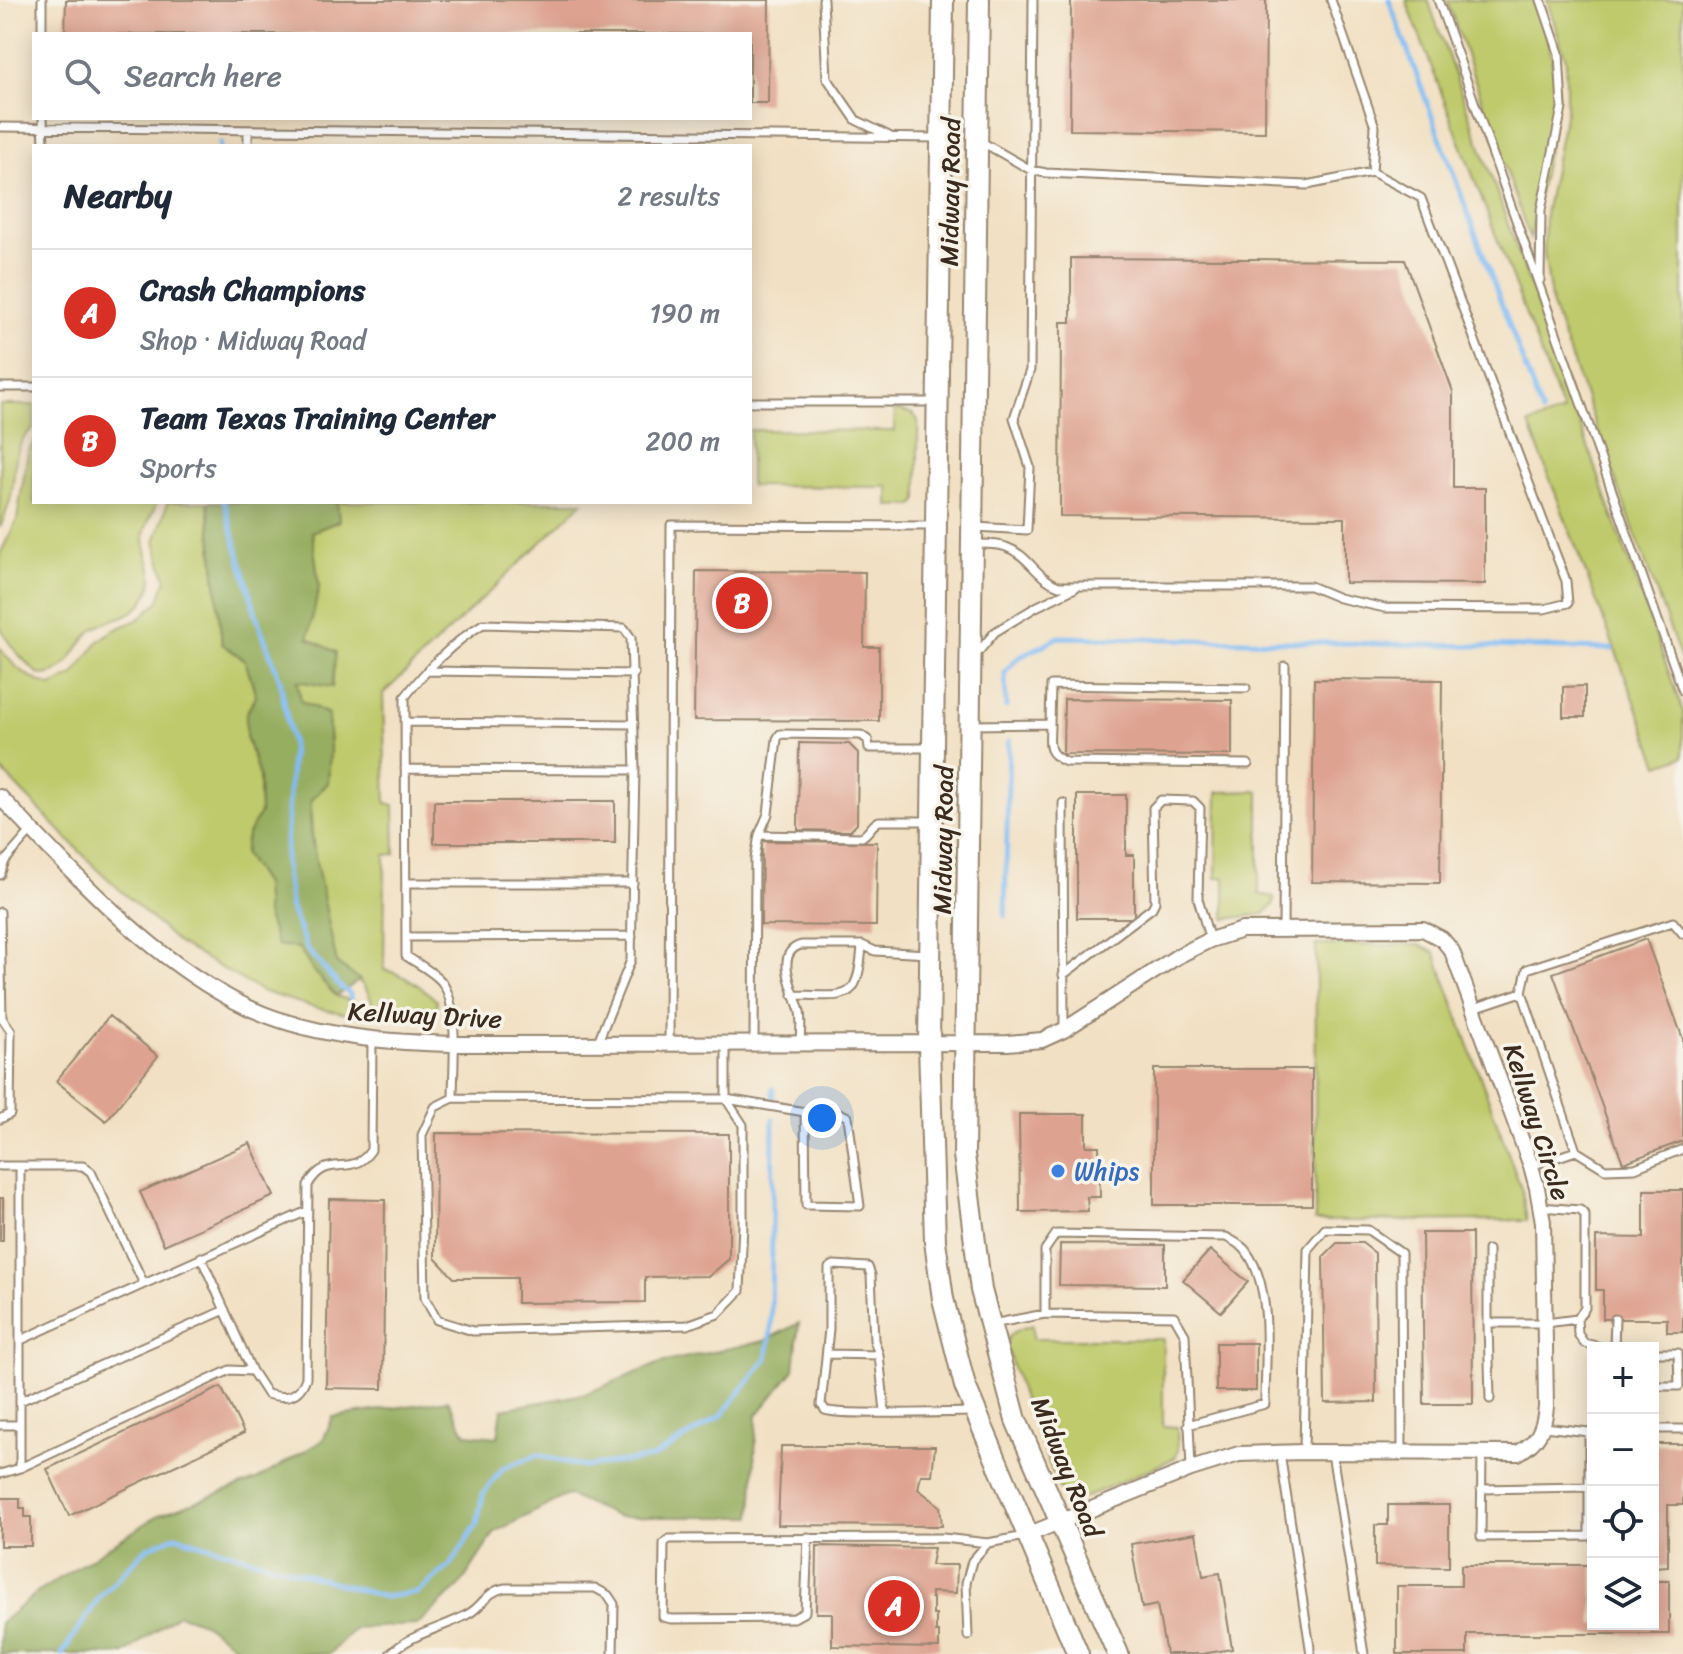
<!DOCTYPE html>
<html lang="en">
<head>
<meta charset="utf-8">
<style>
  :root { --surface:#fff; --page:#f6f6f7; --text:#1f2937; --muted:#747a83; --line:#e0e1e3; --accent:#d93025 }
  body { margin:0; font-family:Sriracha,sans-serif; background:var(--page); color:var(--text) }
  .controls { position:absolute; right:24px; bottom:24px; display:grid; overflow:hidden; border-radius:0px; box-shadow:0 4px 20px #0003 }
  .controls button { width:72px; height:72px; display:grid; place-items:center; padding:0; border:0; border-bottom:2px solid var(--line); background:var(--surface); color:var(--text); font:40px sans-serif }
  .you { position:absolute; left:822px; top:1118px; width:28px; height:28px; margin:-20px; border:6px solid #fff; border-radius:50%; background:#1a73e8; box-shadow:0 0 0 12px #1a73e833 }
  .badge { display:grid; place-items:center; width:52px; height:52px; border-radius:50%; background:var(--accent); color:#fff; font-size:26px; font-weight:700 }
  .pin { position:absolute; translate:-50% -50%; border:4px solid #fff; box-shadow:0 2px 8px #0006 }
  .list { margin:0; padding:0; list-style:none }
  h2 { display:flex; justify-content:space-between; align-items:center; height:104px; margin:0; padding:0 32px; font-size:34px }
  h2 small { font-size:26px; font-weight:400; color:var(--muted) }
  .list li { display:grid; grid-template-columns:52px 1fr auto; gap:24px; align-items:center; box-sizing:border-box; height:128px; padding:0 32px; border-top:2px solid var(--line) }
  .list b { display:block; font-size:30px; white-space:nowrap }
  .list p { margin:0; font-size:26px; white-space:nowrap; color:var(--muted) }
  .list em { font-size:26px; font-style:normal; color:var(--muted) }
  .icon { flex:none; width:44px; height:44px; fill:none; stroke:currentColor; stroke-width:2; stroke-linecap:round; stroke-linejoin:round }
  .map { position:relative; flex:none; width:1683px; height:1654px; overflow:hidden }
  .search { position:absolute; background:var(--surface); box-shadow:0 4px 20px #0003; left:32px; top:32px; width:720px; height:88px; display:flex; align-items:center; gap:20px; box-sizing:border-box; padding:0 28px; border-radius:0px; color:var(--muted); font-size:30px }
  .panel { position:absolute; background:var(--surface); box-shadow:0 4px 20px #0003; left:32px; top:144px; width:720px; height:360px; border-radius:0px }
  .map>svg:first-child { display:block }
  .green { fill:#beca6c; stroke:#7c7a45; stroke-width:2 }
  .forest { fill:#96ae60; stroke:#686c3f; stroke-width:2 }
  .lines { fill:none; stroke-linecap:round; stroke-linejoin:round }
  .stream { stroke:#82bcf4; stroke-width:5 }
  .building { fill:#dea390 }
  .service-casing { stroke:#968570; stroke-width:11 }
  .minor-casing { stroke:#968570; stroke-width:18 }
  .secondary-casing { stroke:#968570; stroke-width:24 }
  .service { stroke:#fff; stroke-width:7 }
  .minor { stroke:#fff; stroke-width:14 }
  .secondary { stroke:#fff; stroke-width:20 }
  .shop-dot { fill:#3f7fe0; stroke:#f7f3e8; stroke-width:3 }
  .labels { text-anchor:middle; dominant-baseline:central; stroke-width:7; stroke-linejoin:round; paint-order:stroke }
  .street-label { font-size:26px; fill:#3b2a1e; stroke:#f7f3e8 }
  .shop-label { font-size:26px; fill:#366cbe; stroke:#f7f3e8; text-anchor:start }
</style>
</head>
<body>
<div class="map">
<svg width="1683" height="1654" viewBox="0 0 1683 1654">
  <rect width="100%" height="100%" fill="#f7f3e8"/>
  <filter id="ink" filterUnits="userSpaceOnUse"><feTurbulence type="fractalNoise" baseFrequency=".0125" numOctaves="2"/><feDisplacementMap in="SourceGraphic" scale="16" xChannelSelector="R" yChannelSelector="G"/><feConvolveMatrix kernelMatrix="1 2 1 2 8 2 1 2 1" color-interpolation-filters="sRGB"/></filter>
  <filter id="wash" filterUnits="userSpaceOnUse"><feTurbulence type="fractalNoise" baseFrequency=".006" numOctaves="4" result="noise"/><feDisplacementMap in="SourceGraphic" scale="32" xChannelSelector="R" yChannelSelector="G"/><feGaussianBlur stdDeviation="1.8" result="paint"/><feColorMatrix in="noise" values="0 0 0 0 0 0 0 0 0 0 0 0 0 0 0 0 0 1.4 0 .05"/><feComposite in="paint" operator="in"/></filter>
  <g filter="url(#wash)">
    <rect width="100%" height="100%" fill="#f1e0c3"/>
    <!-- green -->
    <path class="green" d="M1406,0H1428L1683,712V757L1659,765L1529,424L1563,412Z
      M1447,0H1533L1549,41L1558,97L1530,239Z
      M1547,0H1683V665L1552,306L1544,253L1545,214L1566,110V60Z
      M0,405H34V428C11,444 16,473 11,496C9,506 4,518 0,528Z
      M895,409L913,414L918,420V500L914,505L889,506V487L750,486V430L894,431Z
      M34,442V502H157C153,513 144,526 144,537C144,556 158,573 149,591C137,620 114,615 94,629C73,645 72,675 40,675C24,661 7,645 0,625V554L17,520L28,452Z
      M168,502H208L222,643L245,660L256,696L246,714V736L259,776L260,814L247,836L244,854L264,884L266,914L299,948L313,971L336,996L362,1004V1017L316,1008L261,991L178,943L93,865L0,769V648C14,667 27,678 51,686L74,675L98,642L112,631L139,619L159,601L166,579L155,542Z
      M337,502H583L383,694L386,803L394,805L395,854L385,855L384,970C405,974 421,986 437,1001L436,1011H374C371,987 355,977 337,964C325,910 310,856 311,800L328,783L330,748L328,714L301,701L297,680L332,686L307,638L319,587L312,532L339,521Z
      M1259,791V894L1274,897L1273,905L1264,914L1225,919V878H1216L1217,792Z
      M1316,945H1420L1435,953L1522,1191L1527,1220L1315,1221Z
      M1033,1325V1339H1163V1426L1177,1427L1178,1451L1175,1458L1084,1498H1068L1059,1488L1023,1399L1006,1346C1007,1331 1021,1329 1033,1325Z"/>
    <!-- forest -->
    <path class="forest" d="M208,502H337L339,521L312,532L319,587L308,638L336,652L332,687L297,681L301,701L328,714L330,748L328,783L311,800L310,832L337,964L360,980L336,996L313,971L299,948L277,945L266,914L264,884L244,854L247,836L260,813L259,776L246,736V714L256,696L245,660L222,644Z
      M799,1323L794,1370L757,1415L752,1517H618L567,1495L495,1532L459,1587L417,1625L355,1628L329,1654H247L203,1623L178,1614L124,1654H0V1623L38,1592L159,1515L256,1480L323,1440L333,1417L448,1400L466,1434L498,1437L502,1409L585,1394L660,1363L764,1341Z"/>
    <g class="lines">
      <!-- stream -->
      <path class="stream" d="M1389,0L1542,413
        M220,146V143
        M224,502L258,621L280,680L292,746L285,863L291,909L307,949L340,987L350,994L352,1006
        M1006,707L1005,672L1018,658L1059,637L1612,649
        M1005,916L1009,741
        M773,1097V1089
        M62,1654L99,1598L147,1548L175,1536L384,1597L417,1593L451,1565L477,1524L483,1494L503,1468L537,1455L584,1467L652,1458L721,1416L767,1358L771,1331L773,1119"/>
    </g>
    <g id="blocks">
      <!-- building -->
      <path class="building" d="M66,0H769L768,103H750V34H65Z
        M1071,0H1266L1265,132L1070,130Z
        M1071,258L1405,260L1453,392V488H1485V584L1345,583V518L1060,516L1061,322H1071Z
        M696,571L865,572L864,647H879V721L694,720Z
        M1314,679L1442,680L1440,883L1312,882Z
        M1585,686V717H1563V687Z
        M1064,699L1232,700V755L1063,754Z
        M799,743L849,744L858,753L857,824L850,831L798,830Z
        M1077,795H1126V855H1134V918H1077Z
        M434,801H615V843H434Z
        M762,841L877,842L876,926L761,925Z
        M1646,939L1683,1039V1141L1623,1163L1553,973Z
        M109,1016L158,1056L106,1121L56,1081Z
        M1154,1069H1312V1205H1154Z
        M1019,1114H1086V1146H1099L1100,1197H1087L1088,1211L1020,1212Z
        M436,1133L729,1134V1259L709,1276L645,1277V1302L517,1303V1278H454L435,1258Z
        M250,1143L274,1196L164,1245L140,1192Z
        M1644,1190H1683V1332H1667V1319H1603V1290H1596V1237L1644,1238Z
        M0,1198H3V1241H0Z
        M329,1199L385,1200L383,1389L326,1388Z
        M1422,1233H1472L1473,1404H1424Z
        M1337,1243H1362L1375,1253L1376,1402L1325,1403L1323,1257Z
        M1060,1244L1165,1245V1286L1059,1285Z
        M1210,1250L1248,1282L1221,1312L1183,1280Z
        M1216,1343H1256V1391H1216Z
        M221,1387L244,1433L69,1516L47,1469Z
        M1653,1444H1683V1505H1668V1566L1653,1567Z
        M781,1446H935L932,1475H921L918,1489L940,1506L942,1526L778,1525Z
        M0,1498H20V1508H25V1517H31V1546H0Z
        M1388,1505H1449V1567L1375,1566V1525H1388Z
        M1196,1533L1203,1576L1220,1573L1232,1649L1202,1654H1166L1157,1605L1142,1608L1131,1544Z
        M817,1546L934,1548L931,1565H957L956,1593L931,1592V1598H933V1615H936V1632H939V1648L832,1646V1613H816Z
        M1461,1565H1593V1624H1653V1581H1669V1634H1467V1654H1397V1586H1461Z"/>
    </g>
  </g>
  <g filter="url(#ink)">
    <use href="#blocks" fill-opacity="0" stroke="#968570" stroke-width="2"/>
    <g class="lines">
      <defs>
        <path id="service" d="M42,0V34
          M823,0L827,78L856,120L889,136
          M1438,0L1683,691
          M43,118L44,146
          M0,127L938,138
          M980,141L1031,170L1046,173L1307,185L1372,172L1375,127L1331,0
          M248,146V130
          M1540,280L1541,210L1562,108L1559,53L1541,0
          M0,387H34
          M750,402H936
          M975,527L1027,530L1030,467L1014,418L1030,370L1033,0
          M972,544C983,544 996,543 1006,547C1029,555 1036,578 1059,586H1310L1339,598L1385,608L1544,609L1568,603L1566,581L1421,198L1372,172
          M974,657L995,632L1036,607L1075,588
          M428,671L634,674
          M405,722L634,724
          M1050,724L1051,685L1246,688
          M973,725L1050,724C1050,744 1045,753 1066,762L1248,764
          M405,769L635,770
          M1063,803L1064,1028
          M759,835L862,837C870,832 871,825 879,821H929
          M0,875L5,861L32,830
          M406,883H633
          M0,912L2,1018L11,1031L10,1114L0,1119
          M1283,928L1285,666
          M406,937L632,936
          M1063,975L1152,908L1155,902L1153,808L1161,800L1193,801L1200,808L1198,899L1210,940
          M1522,992L1576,1151
          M793,995C846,995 858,1006 862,945
          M1474,1008L1522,992L1527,969L1673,922L1683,934
          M669,1044L671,525L934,526
          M726,1044V1099L805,1112L806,1205L860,1206L848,1117L835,1111L805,1112
          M754,1044L755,859L759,835L768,814L777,739L780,734L861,735L868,740L869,748H931
          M800,1044C800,1034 802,1022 800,1012C796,994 772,953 801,945H862L875,951L928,954
          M453,1098L726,1099L743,1125V1224L740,1291L718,1314L687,1325L473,1331L437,1320L425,1298L422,1135L435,1107L453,1098C453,1068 460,1004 441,981C432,971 418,964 406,956L405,697C425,671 454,641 483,624L624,628L631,638L635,770L631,960L597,1044
          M0,1166H83L91,1172L144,1284L307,1211
          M1531,1166L1576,1151L1605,1169L1635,1168L1683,1149
          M1488,1250V1323H1546L1577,1319L1585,1308V1215L1580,1210L1540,1207
          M201,1257L252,1371
          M1045,1314V1250L1056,1234L1226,1237C1233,1241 1242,1245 1246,1251C1274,1288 1265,1359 1265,1404L1188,1425
          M1577,1319L1578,1334L1584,1343L1605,1348
          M1488,1323L1490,1399
          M992,1324L1045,1314L1174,1316L1185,1335L1191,1469
          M21,1340L144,1284
          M1614,1348L1615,1319
          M1653,1353H1678L1679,1386H1653
          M827,1354L879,1355
          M20,1401L225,1310
          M885,1412L879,1355L874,1340L871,1275L868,1267L834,1265L829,1268V1329L821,1405C823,1406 824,1408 825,1410C837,1416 953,1412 974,1412
          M0,1425H20
          M1653,1429H1683
          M1304,1452L1308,1249L1325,1229L1368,1230L1401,1253L1402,1453
          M1280,1453L1311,1654
          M1332,1453L1364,1654
          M1482,1453L1481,1537L1589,1536V1432L1544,1427
          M20,1468V1166
          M0,1474L20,1468L230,1370L252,1371L267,1394C286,1399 299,1398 306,1378L308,1185C328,1150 351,1180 371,1150L372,1040
          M1481,1489L1589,1487
          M808,1537L805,1612L794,1618L671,1619L663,1617L664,1543L669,1539L943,1538L988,1543L1025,1536
          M968,1636L966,1583L972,1561L988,1543
          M390,1654C413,1632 443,1629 470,1613C484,1604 487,1591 505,1588H595L608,1595L614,1604L613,1654"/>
        <path id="minor" d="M0,797C72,871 142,951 233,1000C300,1036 379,1042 452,1044L1008,1043L1042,1040L1064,1030L1178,956L1210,940L1242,930L1423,929L1442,939L1452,951L1531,1166L1537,1188L1543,1222L1546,1407C1544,1429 1538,1442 1518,1453L1304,1452L1239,1454L1191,1469L1027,1535"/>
        <path id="secondary" d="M943,0L929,1044L935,1241L943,1299L965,1386L1078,1654
          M979,0L964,1155L981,1290L1016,1420L1118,1654"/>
      </defs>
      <!-- service casing -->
      <use href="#service" class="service-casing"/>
      <!-- minor casing -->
      <use href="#minor" class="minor-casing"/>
      <!-- secondary casing -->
      <use href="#secondary" class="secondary-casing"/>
      <!-- service -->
      <use href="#service" class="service"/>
      <!-- minor -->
      <use href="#minor" class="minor"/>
      <!-- secondary -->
      <use href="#secondary" class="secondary"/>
    </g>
  </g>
  <!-- markers -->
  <circle class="shop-dot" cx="1058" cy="1171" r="8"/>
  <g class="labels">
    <!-- street labels -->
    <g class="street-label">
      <text transform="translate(950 192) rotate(-89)">Midway Road</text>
      <text transform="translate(943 840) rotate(-89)">Midway Road</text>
      <text transform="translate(425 1015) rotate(3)">Kellway Drive</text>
      <text transform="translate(1537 1122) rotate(72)">Kellway Circle</text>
      <text transform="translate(1067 1467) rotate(68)">Midway Road</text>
    </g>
    <!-- shop labels -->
    <g class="shop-label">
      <text x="1074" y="1171">Whips</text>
    </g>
  </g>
</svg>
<div class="controls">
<button>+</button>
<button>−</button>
<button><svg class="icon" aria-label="locate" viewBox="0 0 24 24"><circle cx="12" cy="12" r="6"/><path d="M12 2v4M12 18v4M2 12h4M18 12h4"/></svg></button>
<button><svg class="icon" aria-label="layers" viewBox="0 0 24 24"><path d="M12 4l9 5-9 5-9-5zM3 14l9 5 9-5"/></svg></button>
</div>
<div class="you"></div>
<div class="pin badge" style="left:894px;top:1606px">A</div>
<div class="pin badge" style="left:742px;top:603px">B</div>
<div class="search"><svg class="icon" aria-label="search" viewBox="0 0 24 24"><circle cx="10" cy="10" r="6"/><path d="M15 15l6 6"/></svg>Search here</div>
<section class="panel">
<h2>Nearby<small>2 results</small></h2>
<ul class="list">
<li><span class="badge">A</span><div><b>Crash Champions</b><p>Shop · Midway Road</p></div><em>190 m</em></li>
<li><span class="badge">B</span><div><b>Team Texas Training Center</b><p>Sports</p></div><em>200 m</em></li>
</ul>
</section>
</div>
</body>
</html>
